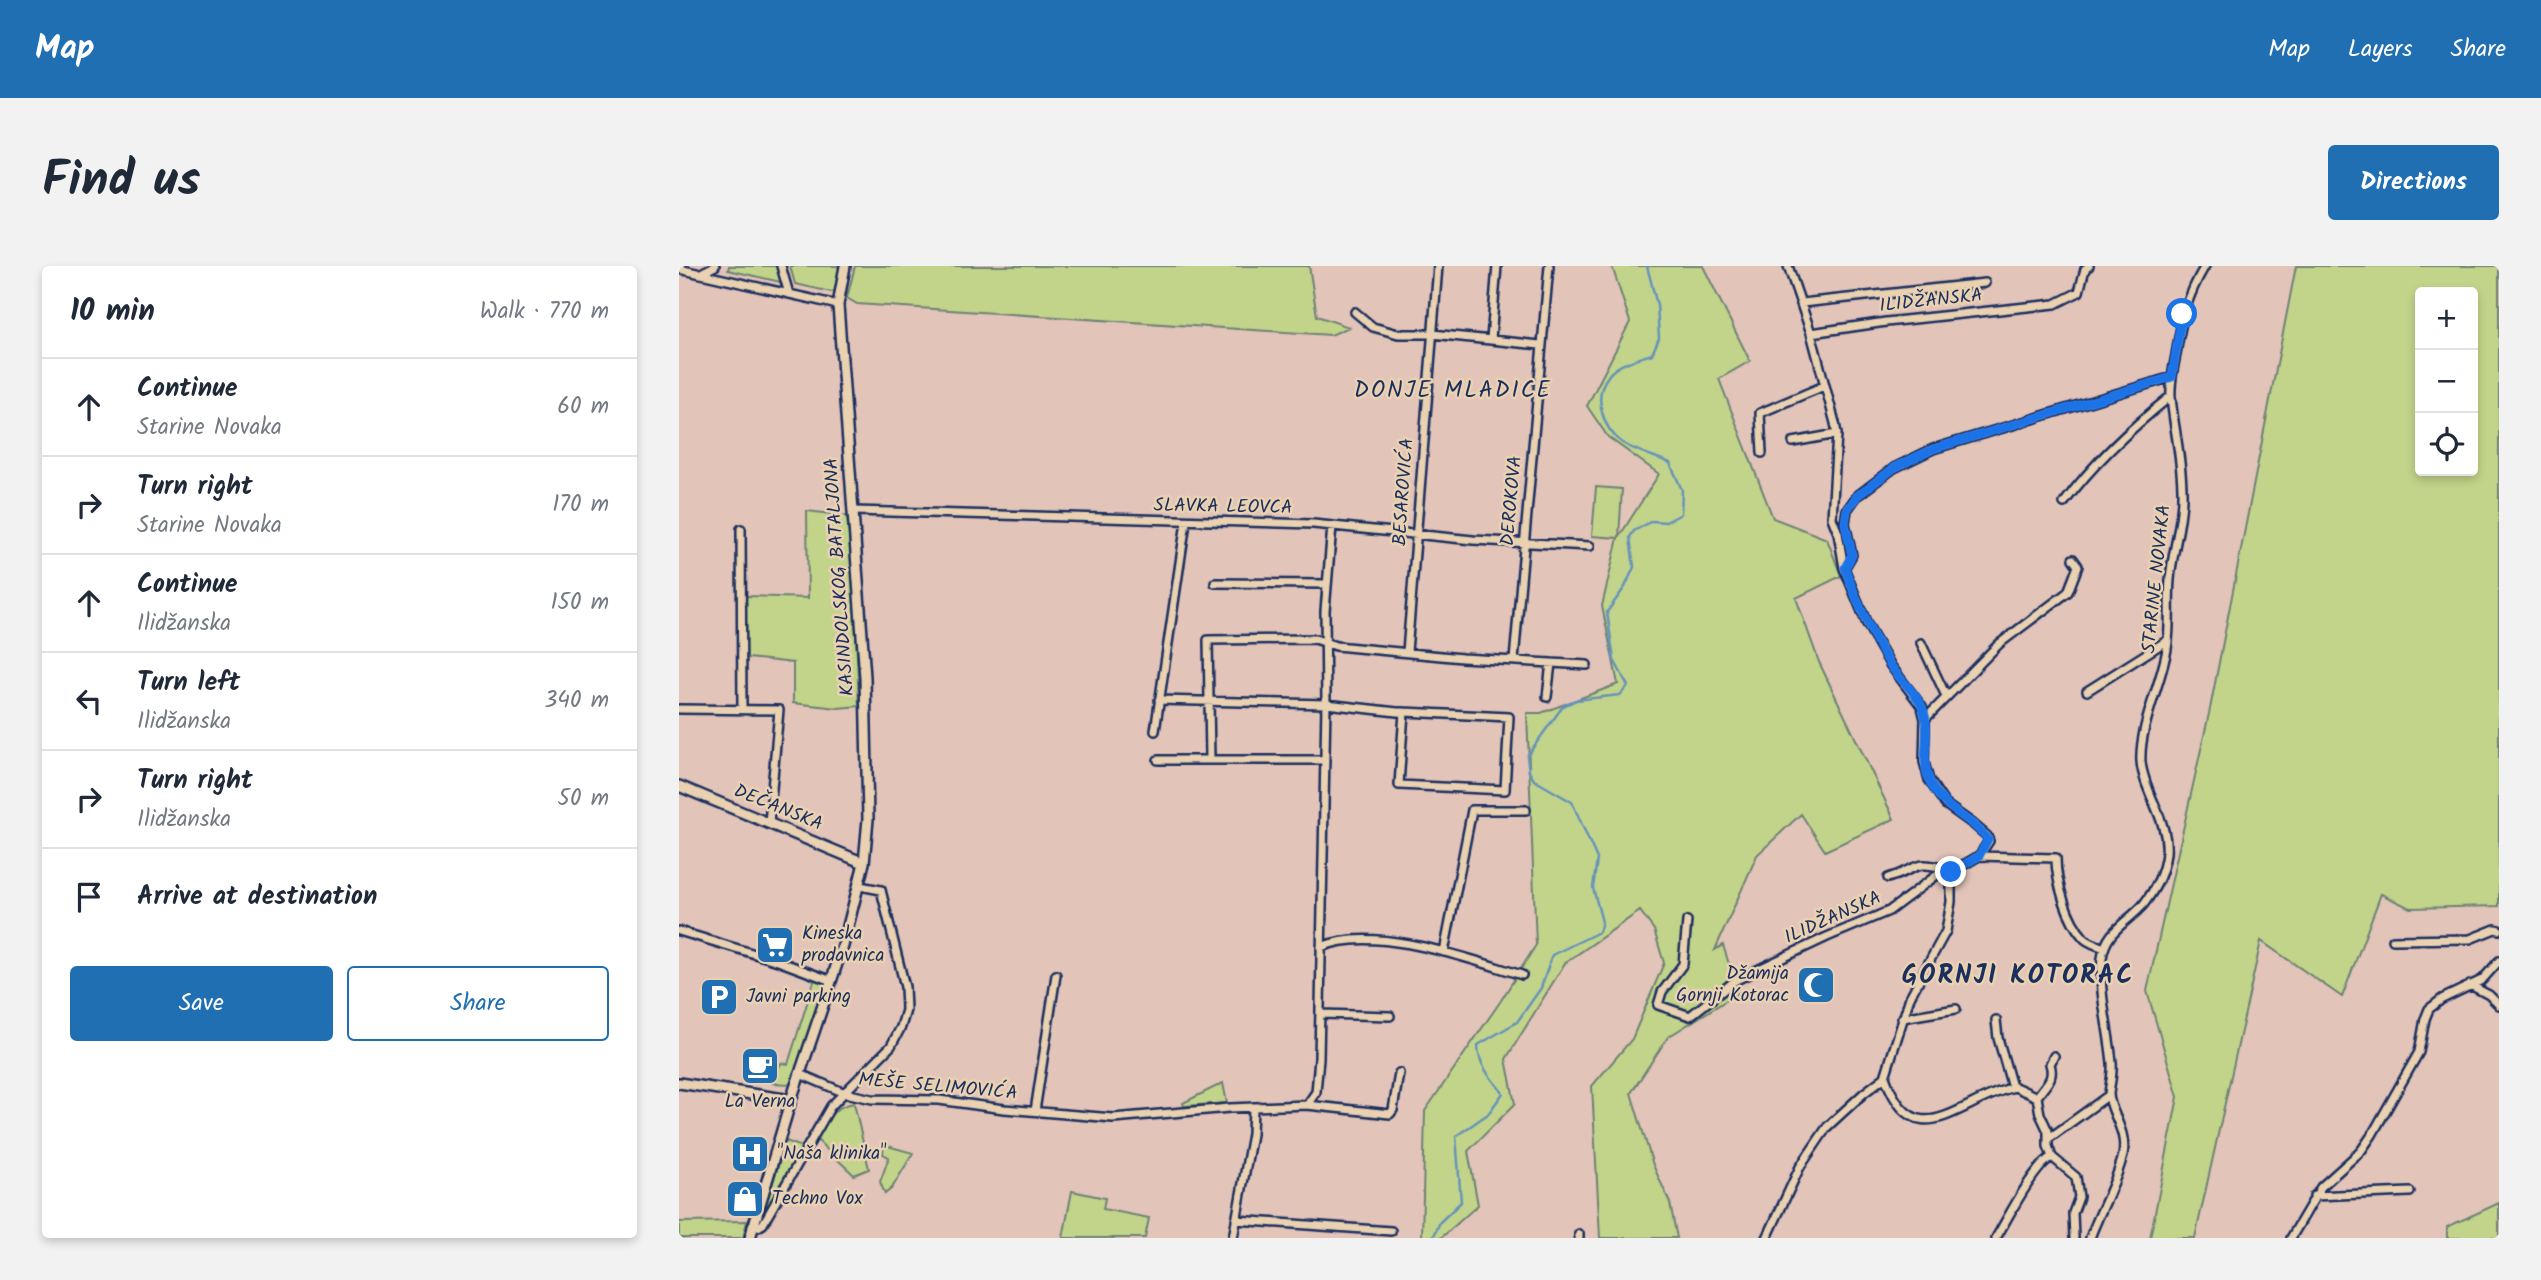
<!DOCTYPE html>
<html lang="en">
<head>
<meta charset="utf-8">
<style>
  :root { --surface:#fff; --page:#f2f2f3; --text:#1f2937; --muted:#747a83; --line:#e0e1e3; --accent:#1f6fb2 }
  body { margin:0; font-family:Kalam,sans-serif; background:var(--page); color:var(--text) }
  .controls { position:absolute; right:21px; top:21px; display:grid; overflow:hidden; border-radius:7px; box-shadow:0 4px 10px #0003 }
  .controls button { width:63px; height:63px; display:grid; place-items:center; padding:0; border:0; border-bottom:2px solid var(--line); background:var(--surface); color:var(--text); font:35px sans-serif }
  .stop { position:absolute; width:21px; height:21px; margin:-16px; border:5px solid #1a73e8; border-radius:50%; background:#fff }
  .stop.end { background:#1a73e8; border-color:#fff; box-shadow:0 2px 7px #0008 }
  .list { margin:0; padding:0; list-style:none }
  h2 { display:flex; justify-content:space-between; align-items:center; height:91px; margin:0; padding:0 28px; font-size:30px }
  h2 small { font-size:23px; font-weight:400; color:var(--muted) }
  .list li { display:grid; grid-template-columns:46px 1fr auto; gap:21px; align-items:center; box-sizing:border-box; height:98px; padding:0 28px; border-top:2px solid var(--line) }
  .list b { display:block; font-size:26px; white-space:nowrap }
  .list p { margin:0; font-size:23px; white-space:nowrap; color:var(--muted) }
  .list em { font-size:23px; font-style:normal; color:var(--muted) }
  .actions { display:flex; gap:14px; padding:21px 28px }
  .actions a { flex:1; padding:16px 0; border:2px solid var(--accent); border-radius:7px; text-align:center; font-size:24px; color:var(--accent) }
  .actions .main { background:var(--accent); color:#fff }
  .icon { flex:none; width:38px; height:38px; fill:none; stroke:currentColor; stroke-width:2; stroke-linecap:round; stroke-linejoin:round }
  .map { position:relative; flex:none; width:1820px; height:972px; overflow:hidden; border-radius:7px }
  header { display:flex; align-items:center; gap:42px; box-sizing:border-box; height:98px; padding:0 35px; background:var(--accent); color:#fff }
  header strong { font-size:33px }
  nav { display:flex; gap:38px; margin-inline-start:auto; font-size:24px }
  .intro { display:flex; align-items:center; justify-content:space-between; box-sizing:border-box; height:168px; padding:0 42px }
  h1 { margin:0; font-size:49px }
  .button { padding:18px 32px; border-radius:7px; background:var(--accent); color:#fff; font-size:24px; font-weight:700 }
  main { display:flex; gap:42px; padding:0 42px }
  aside { flex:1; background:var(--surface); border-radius:7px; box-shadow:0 4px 10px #0003 }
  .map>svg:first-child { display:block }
  .green { fill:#c2d489; stroke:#6e8274; stroke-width:2; fill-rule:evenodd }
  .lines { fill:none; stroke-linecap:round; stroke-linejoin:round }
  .stream { stroke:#6693bb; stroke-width:2.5 }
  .minor-casing { stroke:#1b2f5e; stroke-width:12 }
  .tertiary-casing { stroke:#1b2f5e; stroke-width:14 }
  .minor { stroke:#e9d1b1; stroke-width:7 }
  .tertiary { stroke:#e9d1b1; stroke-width:9 }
  .route { stroke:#1a73e8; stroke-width:9 }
  .labels { text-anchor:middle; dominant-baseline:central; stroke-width:5; stroke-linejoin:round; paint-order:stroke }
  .street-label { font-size:19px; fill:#1b2f5e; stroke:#e9d1b1 }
  .poi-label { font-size:19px; fill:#1b2f5e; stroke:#e9d1b1; text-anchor:start }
  .quarter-label { font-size:23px; letter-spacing:2px; fill:#1b2f5e; stroke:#e9d1b1 }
  .district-label { font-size:26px; font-weight:bold; letter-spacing:2px; fill:#1b2f5e; stroke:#e9d1b1 }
</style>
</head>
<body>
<header>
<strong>Map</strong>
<nav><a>Map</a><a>Layers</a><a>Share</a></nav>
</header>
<div class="intro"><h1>Find us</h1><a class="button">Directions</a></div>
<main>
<aside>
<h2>10 min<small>Walk · 770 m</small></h2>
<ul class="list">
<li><svg class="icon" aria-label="ahead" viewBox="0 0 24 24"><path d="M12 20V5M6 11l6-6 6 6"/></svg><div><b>Continue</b><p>Starine Novaka</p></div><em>60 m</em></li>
<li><svg class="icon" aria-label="right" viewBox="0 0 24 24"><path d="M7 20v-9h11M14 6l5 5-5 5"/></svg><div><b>Turn right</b><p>Starine Novaka</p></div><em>170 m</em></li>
<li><svg class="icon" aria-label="ahead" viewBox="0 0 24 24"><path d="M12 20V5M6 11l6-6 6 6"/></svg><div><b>Continue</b><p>Ilidžanska</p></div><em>150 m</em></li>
<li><svg class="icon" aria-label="left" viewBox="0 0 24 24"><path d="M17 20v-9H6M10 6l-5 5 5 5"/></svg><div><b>Turn left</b><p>Ilidžanska</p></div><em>340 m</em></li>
<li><svg class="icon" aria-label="right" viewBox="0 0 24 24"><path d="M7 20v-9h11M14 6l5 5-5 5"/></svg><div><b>Turn right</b><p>Ilidžanska</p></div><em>50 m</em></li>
<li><svg class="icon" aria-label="arrive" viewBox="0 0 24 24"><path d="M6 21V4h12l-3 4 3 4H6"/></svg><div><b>Arrive at destination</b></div></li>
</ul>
<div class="actions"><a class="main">Save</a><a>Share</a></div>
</aside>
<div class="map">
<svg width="1820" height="972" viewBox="0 0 1820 972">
  <rect width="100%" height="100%" fill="#e2c4b9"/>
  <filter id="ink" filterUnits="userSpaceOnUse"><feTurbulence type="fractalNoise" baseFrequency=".0143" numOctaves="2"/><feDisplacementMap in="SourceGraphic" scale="14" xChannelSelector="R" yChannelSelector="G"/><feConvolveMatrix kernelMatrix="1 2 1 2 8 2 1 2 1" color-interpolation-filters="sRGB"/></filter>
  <g filter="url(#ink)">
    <!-- green -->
    <path class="green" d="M50,0H101L106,17L49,4Z
      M111,0H163L159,24L152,26L116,18Z
      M176,0H630L638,50L670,61L652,69L178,38L168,32Z
      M933,0H1024L1071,95L1040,113L1094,252L1148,273L1162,310L1117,332L1140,396L1215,553L1146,585L1122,548L1078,589L1036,684L1044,679L1059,727L989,771L952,827L974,899L991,937L998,972H921L913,820L953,773L985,697L975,664L961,645L886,697L827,793L836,838L789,885L799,939L762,972H743L746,845L821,736L857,679L848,447H862L939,418L923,340L939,272L913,270L917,221L943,223L940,271L980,208L929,171L908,140L951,56Z
      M1617,0H1820V640L1731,642L1702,628L1663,731L1582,675L1516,972H1471L1499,831L1468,725L1531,443ZM1794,26V205H1741V26Z
      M128,245L168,250L175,317L180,440L159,442L114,437V397L61,391L67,330L129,332Z
      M136,712L144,717L145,727L118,811L112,818L93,817L102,797L109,798Z
      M544,817L548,837L505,840L504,837Z
      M175,837L190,903L175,909L137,873C149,854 152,841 175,837Z
      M107,875L123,881L85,950L83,951Z
      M205,879L234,887L213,922L206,928L201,916L210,891L204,888Z
      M393,925L426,932L424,943L470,952L466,972H384Z
      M1820,937V972H1768V961Z
      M68,955L64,972H0V956Z"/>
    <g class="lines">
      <!-- stream -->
      <path class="stream" d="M754,972L761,956L782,936L777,870L809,848L824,827C812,812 799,799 799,779L838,756L862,722L873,689L920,666L923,656L914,622L918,593L893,536L855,514L850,506L848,490L884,440L897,434L941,429L949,420L935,394L928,346L946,321L955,301L951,271L955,265L973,255L987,256L1002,248L1003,224L991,197C977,191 959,186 945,178C924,164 913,131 929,110C937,98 960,92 973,88L980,72L978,39L968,0"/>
      <defs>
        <path id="minor" d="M102,0L110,28
          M0,3L159,39
          M22,7L36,0
          M1123,37L1306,17
          M676,46L694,61L719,68H753L861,79
          M1132,67L1207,56L1376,38L1400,26L1406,3L1410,0
          M812,73L818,0
          M1114,176L1158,168
          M1083,187L1081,147L1145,120
          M1385,237C1416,195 1452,162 1492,130
          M175,245L634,258L794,274L911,280
          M62,263L63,443
          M1166,301L1173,289L1166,257L1168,244L1178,230L1215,202L1254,183L1493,111
          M536,317L648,318
          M1242,377L1267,430
          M728,386L759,0
          M835,394L870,0
          M1408,425L1489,374
          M868,431L872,397
          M480,434L647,438L718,446H725L830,451L826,524L720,519L725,446
          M0,443L100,444L90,557
          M1246,453L1320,378L1389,326L1399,300L1394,293
          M476,465L507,256
          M531,493L529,374L636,373L657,380L783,392L908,399
          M479,494H646
          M1300,590L1377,592C1377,616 1388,654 1405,672C1409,677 1419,679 1425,682
          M1209,612C1238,604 1234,593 1266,603
          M1008,655L1004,698L983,726L979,739L1011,750L1057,714L1148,671L1210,645L1266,603L1272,606
          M0,665L99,695L153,715
          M1714,674L1791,673L1816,663L1820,664
          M642,681C695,658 790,693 843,709
          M765,686L793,544H847
          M1791,719L1810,729L1820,739
          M642,748L711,750
          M1223,752L1277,743
          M1317,754L1319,772L1333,821
          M121,808L166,827L193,833L260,834L325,843L434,852L551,842L628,839L637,826L640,793L647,438L646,345L653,260
          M1206,811C1236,894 1280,833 1336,821L1358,831L1361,848L1369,865V880L1373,891L1397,911L1400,931L1394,947L1395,972
          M1358,831C1366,818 1376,814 1371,798L1375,790
          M628,839L711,848L714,844L720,807
          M356,845L377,709
          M1369,873L1430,829
          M1635,930L1731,926
          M557,954L712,965
          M73,961H79L84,958L152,840L212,780L222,761L227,744L226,721L202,624L181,620
          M900,968V972
          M554,972L573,868L574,841
          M1088,972L1121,901L1148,861L1185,827L1206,811L1231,731L1267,665L1272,636V606L1300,590L1310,575L1308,570L1294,558L1266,538L1250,514L1245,496L1246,453L1243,441L1212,400L1188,358L1165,302L1159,267L1153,252L1158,168L1156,157L1132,67L1109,0
          M1317,972C1329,952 1355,900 1373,891
          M1411,972C1421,944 1437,919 1444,889C1449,865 1430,845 1430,828C1431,817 1434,808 1433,797C1430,763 1419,726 1423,692C1427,664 1448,657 1464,639C1476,624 1485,606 1487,587C1490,555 1465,527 1462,496C1460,460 1482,419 1488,383C1492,360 1489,337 1491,314C1493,286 1503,259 1503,231C1504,197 1495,164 1492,131C1491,117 1494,103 1497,89C1502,55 1508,30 1526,0
          M1612,972L1642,921L1682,885L1693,869L1740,786L1746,753L1750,743L1763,733L1803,714L1820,695"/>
        <path id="tertiary" d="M0,520L185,597
          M0,817L112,834
          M71,972L112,834L164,680L185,597L189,553L186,411L159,39L166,0"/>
      </defs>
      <!-- minor casing -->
      <use href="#minor" class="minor-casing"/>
      <!-- tertiary casing -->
      <use href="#tertiary" class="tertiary-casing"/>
      <!-- minor -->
      <use href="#minor" class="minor"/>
      <!-- tertiary -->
      <use href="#tertiary" class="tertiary"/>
    </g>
  </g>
  <g class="lines" filter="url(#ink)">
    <!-- route -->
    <path class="route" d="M1272,606L1300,590L1309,573C1293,553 1268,545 1254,522C1238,496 1254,469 1244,443C1238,427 1221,414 1212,400C1192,369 1178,336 1166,302L1173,289L1166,257L1168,244L1178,230L1215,202L1254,183L1493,111L1503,48"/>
  </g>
  <!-- icons -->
  <defs>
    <symbol id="supermarket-square" viewBox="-11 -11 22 22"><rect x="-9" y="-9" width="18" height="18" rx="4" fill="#1f6fb2" stroke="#e9d1b1"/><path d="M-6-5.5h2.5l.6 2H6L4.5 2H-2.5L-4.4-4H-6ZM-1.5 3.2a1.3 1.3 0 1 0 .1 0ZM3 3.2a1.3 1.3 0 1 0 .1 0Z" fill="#fff"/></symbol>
    <symbol id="mosque-square" viewBox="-11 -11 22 22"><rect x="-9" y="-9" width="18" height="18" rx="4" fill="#1f6fb2" stroke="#e9d1b1"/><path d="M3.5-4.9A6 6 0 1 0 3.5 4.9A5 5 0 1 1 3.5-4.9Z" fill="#fff"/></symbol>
    <symbol id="parking-square" viewBox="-11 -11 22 22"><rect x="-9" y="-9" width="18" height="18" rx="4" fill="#1f6fb2" stroke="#e9d1b1"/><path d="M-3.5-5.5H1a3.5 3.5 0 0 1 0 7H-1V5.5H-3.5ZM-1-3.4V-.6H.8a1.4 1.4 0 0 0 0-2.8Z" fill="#fff"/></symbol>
    <symbol id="cafe-square" viewBox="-11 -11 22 22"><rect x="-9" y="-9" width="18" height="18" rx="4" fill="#1f6fb2" stroke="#e9d1b1"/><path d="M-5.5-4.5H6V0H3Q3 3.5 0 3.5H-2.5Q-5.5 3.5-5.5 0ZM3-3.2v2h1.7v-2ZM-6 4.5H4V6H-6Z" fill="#fff"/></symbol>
    <symbol id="hospital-square" viewBox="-11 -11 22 22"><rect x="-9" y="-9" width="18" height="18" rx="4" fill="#1f6fb2" stroke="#e9d1b1"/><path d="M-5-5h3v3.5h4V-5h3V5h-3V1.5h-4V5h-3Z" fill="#fff"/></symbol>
    <symbol id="shop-square" viewBox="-11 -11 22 22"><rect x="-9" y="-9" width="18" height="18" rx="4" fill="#1f6fb2" stroke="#e9d1b1"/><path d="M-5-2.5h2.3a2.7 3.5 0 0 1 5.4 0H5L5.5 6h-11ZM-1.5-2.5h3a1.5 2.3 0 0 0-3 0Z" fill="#fff"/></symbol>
  </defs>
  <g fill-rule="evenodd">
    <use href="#supermarket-square" x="74" y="657" width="44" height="44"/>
    <use href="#mosque-square" x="1115" y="697" width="44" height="44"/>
    <use href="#parking-square" x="18" y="709" width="44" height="44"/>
    <use href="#cafe-square" x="59" y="778" width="44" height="44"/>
    <use href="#hospital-square" x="49" y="866" width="44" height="44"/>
    <use href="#shop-square" x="44" y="911" width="44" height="44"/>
  </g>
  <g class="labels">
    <!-- street labels -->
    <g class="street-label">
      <text transform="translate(1252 35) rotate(-6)">ILIDŽANSKA</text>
      <text transform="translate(725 226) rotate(-86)">BESAROVIĆA</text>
      <text transform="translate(833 235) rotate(-85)">DEROKOVA</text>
      <text transform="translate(544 241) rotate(1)">SLAVKA LEOVCA</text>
      <text transform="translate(161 311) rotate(-94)">KASINDOLSKOG BATALJONA</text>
      <text transform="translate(1478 313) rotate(-84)">STARINE NOVAKA</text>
      <text transform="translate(99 542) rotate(22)">DEČANSKA</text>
      <text transform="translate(1154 652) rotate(-24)">ILIDŽANSKA</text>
      <text transform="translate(259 821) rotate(5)">MEŠE SELIMOVIĆA</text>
    </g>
    <!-- poi labels -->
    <g class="poi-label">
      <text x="123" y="668">Kineska<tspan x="123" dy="22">prodavnica</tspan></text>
      <text x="1110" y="708" text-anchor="end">Džamija<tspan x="1110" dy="22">Gornji Kotorac</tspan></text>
      <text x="67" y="731">Javni parking</text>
      <text x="81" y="836" text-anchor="middle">La Verna</text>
      <text x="98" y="888">"Naša klinika"</text>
      <text x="93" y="933">Techno Vox</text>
    </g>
    <!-- quarter labels -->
    <g class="quarter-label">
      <text x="774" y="125">DONJE MLADICE</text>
    </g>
    <!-- district labels -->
    <g class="district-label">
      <text x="1339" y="710">GORNJI KOTORAC</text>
    </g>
  </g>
</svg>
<div class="controls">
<button>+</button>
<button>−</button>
<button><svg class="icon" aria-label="locate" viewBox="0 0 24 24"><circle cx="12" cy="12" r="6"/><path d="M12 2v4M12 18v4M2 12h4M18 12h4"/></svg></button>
</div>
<div class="stop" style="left:1503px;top:48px"></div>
<div class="stop end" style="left:1272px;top:606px"></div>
</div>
</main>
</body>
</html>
